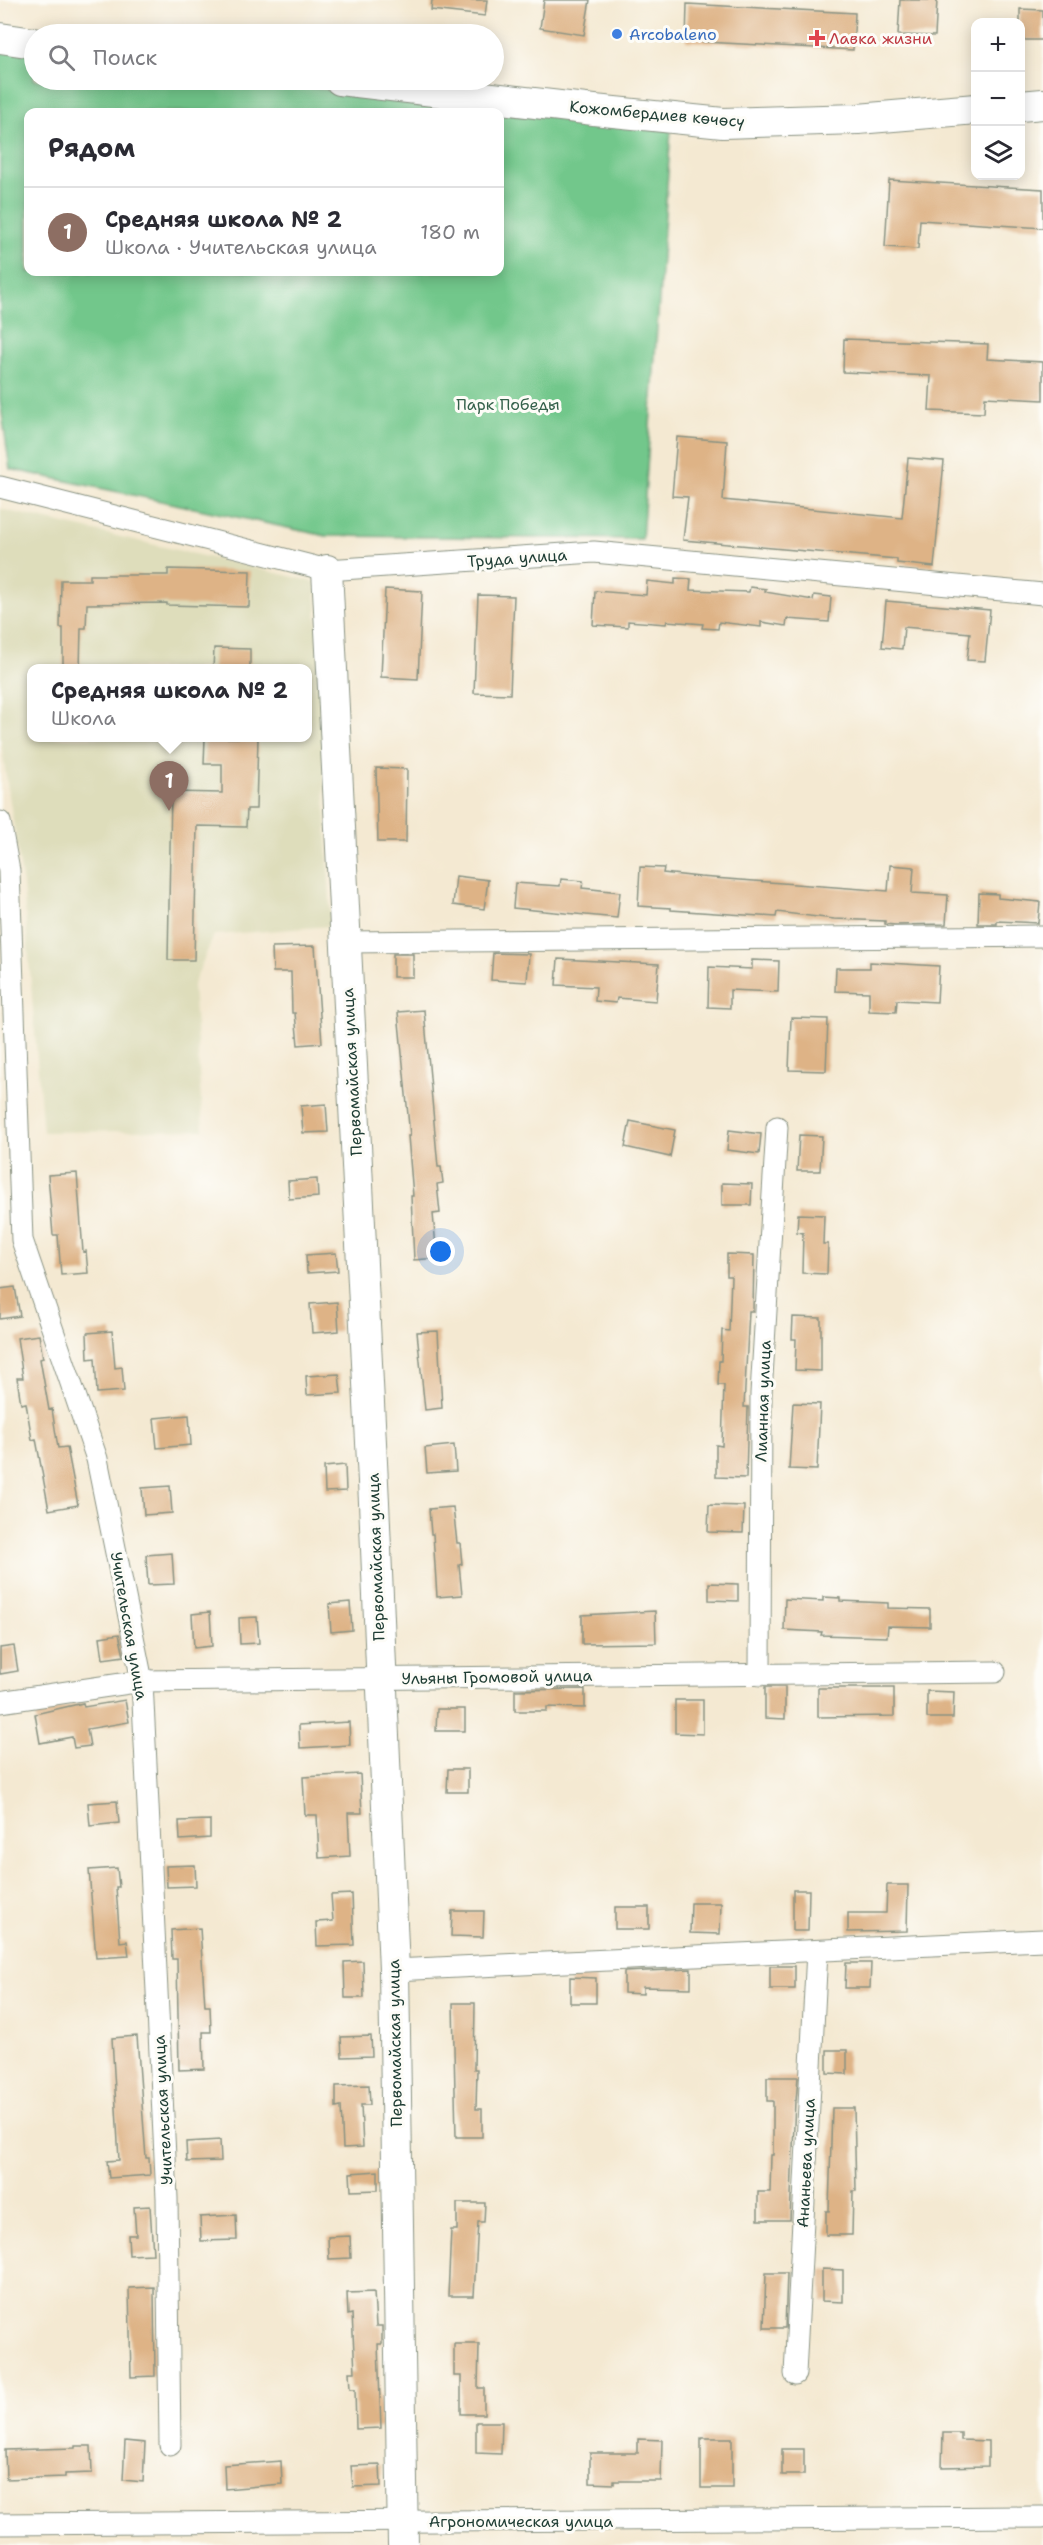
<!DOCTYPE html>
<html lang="ru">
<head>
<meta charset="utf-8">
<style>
  :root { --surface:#fff; --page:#f2f2f3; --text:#2b2b33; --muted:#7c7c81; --line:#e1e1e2; --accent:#0f766e }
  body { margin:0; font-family:"Shantell Sans",sans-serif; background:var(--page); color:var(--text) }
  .controls { position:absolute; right:18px; top:18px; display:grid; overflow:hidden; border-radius:12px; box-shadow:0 3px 15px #0003 }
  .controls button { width:54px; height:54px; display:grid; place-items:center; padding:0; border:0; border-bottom:2px solid var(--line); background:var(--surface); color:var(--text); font:30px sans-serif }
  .you { position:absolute; left:441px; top:1252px; width:21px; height:21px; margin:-15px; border:4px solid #fff; border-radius:50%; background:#1a73e8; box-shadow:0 0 0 9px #1a73e833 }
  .badge { display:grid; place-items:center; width:39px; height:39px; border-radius:50%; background:var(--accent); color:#fff; font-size:20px; font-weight:700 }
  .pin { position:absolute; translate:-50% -50px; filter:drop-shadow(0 2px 3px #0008) }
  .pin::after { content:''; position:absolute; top:32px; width:21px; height:18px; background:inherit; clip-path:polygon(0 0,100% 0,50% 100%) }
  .popup { position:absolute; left:27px; top:664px; width:285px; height:78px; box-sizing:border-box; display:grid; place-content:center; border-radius:12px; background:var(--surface); filter:drop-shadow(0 2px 4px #0005); font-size:20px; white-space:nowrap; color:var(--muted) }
  .popup b { font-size:22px; color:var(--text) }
  .popup::after { content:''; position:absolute; left:50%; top:100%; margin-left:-12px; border:12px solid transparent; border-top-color:var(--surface) }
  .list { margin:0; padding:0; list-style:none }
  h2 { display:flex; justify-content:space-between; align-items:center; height:78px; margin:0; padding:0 24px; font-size:26px }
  h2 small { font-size:20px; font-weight:400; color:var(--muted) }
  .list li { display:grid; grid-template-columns:39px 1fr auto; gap:18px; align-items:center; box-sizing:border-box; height:90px; padding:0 24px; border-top:2px solid var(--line) }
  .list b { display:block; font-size:22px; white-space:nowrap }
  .list p { margin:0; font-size:20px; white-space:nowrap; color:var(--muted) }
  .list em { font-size:20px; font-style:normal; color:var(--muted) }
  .icon { flex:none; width:33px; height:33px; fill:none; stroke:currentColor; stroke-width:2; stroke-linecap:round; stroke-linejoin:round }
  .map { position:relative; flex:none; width:1043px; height:2545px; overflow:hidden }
  .search { position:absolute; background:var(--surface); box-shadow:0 3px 15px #0003; left:24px; top:24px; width:480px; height:66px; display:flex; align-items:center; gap:15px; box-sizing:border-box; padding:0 21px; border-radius:33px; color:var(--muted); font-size:22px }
  .panel { position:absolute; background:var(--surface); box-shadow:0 3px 15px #0003; left:24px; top:108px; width:480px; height:168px; border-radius:12px }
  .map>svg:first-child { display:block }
  .built { fill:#deddbb; fill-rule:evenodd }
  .green { fill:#72c78b; stroke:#488260; stroke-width:1.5; fill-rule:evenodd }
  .building { fill:#deb386 }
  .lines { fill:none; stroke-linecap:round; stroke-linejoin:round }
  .street-casing { stroke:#8a9383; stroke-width:23 }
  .secondary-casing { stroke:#8a9383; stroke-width:32 }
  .street { stroke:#fff; stroke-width:21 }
  .secondary { stroke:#fff; stroke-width:30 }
  .shop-dot { fill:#3f7fe0; stroke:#fdfcf7; stroke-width:2 }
  .health-dot { fill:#e0444e; stroke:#fdfcf7; stroke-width:2 }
  .labels { text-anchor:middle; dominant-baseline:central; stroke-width:6; stroke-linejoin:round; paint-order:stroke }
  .shop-label { font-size:16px; fill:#366cbe; stroke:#fdfcf7; text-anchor:start }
  .health-label { font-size:16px; fill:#be3a42; stroke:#fdfcf7; text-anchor:start }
  .street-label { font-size:16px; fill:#1f3d34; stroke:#fdfcf7 }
  .park-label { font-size:16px; fill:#34604a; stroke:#fdfcf7 }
</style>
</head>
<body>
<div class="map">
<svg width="1043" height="2545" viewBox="0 0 1043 2545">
  <rect width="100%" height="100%" fill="#fdfcf7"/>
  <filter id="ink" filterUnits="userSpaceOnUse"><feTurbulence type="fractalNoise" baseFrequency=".0167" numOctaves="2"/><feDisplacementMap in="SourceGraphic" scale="12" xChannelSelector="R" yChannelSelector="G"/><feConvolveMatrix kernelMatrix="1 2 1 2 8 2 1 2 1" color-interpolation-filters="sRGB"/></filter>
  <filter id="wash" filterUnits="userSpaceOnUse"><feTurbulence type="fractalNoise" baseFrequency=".008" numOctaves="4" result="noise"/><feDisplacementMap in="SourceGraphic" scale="24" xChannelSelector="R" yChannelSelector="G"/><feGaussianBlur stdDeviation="1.35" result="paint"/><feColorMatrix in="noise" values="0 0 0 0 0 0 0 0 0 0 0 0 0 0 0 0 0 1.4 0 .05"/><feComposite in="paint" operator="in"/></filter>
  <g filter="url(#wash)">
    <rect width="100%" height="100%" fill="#f4e9d2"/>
    <!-- built -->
    <path class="built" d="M0,509L315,582L331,926L214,935L193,985L203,1130L43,1132L23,885L0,737ZM31,668H307V738H31Z"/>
    <!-- green -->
    <path class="green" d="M0,50L34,54V80H246L671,130L642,539L326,536L10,469L0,400ZM28,112H500V272H28Z"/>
    <g id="blocks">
      <!-- building -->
      <path class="building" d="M432,0H487L485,16L431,10Z
        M544,0H590L584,35L540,28Z
        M900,0H937L935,36L898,35Z
        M687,4L855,13L853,50L686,41Z
        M1020,9L1043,10V40H1020Z
        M889,180L1043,189V228L920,220L918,249L885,247Z
        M844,339L988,344L987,359L1043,362V400L985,397L984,413L929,411L931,376L843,372Z
        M677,437L727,441L723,500L902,518L908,458L944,461L934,567L897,563V559L683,540L688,497L672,496Z
        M168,569L250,571L249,607L167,605V603L87,604L86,628H81L80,669H63V628H60L61,580H90V575H168Z
        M675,578L691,579L690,590L749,592L750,587L766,589L765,592L813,600L814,595L831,597L829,622L787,619L786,626L761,622V627L719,622L718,629L702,628L703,624L667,621L666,624L628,621V627L593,625L595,591L646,595L647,581L675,584Z
        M385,589L422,591L418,679L381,677Z
        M478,595L514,596L510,694L474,693Z
        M886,601L990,610L985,661L967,660L970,633L904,627L902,649L882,647Z
        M214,648L250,649V669H213Z
        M205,738H258L256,809H247L246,827L197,826L194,960H168L171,792L222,793V764H204Z
        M376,768L407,769L406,842H378Z
        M890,865L914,867L912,893L948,895L946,924L895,925L885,924V921L834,919L777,912L776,917L671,910V908L638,906L640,867L664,868L663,873L700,877L888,891Z
        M456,876L488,880L484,909L453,905Z
        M561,879L583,881L582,888L620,892L617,918L513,908L515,883L560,886Z
        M979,893L998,894V898L1040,902L1038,923L997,921V924H978Z
        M315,946L322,1043L298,1045L295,1013H292L291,972H273L272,947Z
        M493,953L529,954L527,982L491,980Z
        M393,954H413V977H393Z
        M558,959L659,964L656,1001L617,998L616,1003L595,1001L596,987L556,985Z
        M752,960L779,961L778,992L730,990V1008L708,1007L709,967L752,969Z
        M870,962L939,966L937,1002L897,1000L896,1012L869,1011V992L835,991L836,968H870Z
        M424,1010L438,1167H441L443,1183L437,1184L440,1213L433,1214L437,1258L414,1260L411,1196H413L408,1136H410L398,1012Z
        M791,1018L828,1019L826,1071L789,1070Z
        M326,1104L328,1132L303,1133L301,1106Z
        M630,1121L675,1130L670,1157L625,1147Z
        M729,1130L761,1134L759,1154L727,1150Z
        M799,1135L822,1136L820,1171H797Z
        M77,1173L83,1252L86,1251L88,1273L61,1275L58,1235H53L48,1175Z
        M317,1179L318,1197L289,1199L288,1181Z
        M722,1183L752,1184L751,1205H722Z
        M798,1214L824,1215L823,1244H828L827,1274L802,1273L803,1233L797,1232Z
        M336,1253L338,1271L307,1273L306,1255Z
        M727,1254L754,1255L753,1311H749L744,1407H748L746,1478L716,1477V1445L722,1446L724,1385H718L719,1361H721L722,1330L729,1331L731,1276H727Z
        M15,1287L20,1316L0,1319V1289Z
        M337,1302L339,1331L312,1333L310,1304Z
        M793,1317L821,1318V1371L795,1370L796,1339H792Z
        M112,1331L115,1368L122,1367L124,1391L97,1393L95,1358L88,1359L87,1333Z
        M438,1331L442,1408L425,1410L417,1332Z
        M39,1335L43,1358L40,1359L49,1410L52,1409L58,1448L67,1447L78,1505L49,1510L36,1439L32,1440L26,1403L21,1404L17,1378H23L17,1338Z
        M339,1374L341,1393L307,1395L306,1376Z
        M793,1403L820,1404L817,1470L789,1469Z
        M189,1415L191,1445L157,1448L154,1418Z
        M454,1445L456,1471L427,1473L425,1448Z
        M345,1465L346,1491L325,1492L324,1467Z
        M170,1486L172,1513L144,1515L142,1488Z
        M709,1505L744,1506L743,1533L708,1532Z
        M453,1507L457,1543H460L462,1564L459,1565L462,1595L437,1597L433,1534H431L429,1509Z
        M172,1553L174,1584L148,1585L146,1555Z
        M709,1583L738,1584V1601L709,1600Z
        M823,1597L840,1598V1601L888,1603V1608L930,1609V1627L888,1626L887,1637L821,1635L822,1632L784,1630L785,1599L823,1601Z
        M350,1602L352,1630L331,1632L329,1604Z
        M655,1611L656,1643L582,1644V1615Z
        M210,1612L212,1646L194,1648L192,1614Z
        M257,1617L259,1643L240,1644L239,1618Z
        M119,1634L124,1656L103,1659L100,1637Z
        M14,1646L18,1671L0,1674V1648Z
        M765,1687H785V1719L765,1718Z
        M818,1688H894V1716L818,1717Z
        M585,1689V1708L547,1707V1711H515V1690Z
        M927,1691L954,1692L953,1718H927Z
        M125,1700L129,1722L87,1729L90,1746L74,1748L72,1737L40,1743L35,1714L83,1703L84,1707Z
        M675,1700H703V1734L675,1733Z
        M437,1709H465V1731H436Z
        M349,1722L350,1745L300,1748L299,1725Z
        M448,1769H468V1792H447Z
        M360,1774L362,1813H348L350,1856L319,1858L317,1815H305L303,1777Z
        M117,1801L119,1823L90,1826L88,1803Z
        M210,1820V1838L180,1840L179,1821Z
        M195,1865L196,1886L167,1887L166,1866Z
        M117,1868L119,1887H116L120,1942L127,1941L129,1956L96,1958L89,1870Z
        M887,1885H908L907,1931L848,1932V1913H886Z
        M793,1890H809L808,1931H793Z
        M352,1894L354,1945L317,1946L316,1922L333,1921L331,1895Z
        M691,1903H721L720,1934L690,1933Z
        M615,1907H649V1929H615Z
        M452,1911H484L483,1937L451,1936Z
        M200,1928L205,2006H210L211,2032H203L204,2069L179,2070L177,1959H172L171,1930Z
        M363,1961L364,1998H345L344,1962Z
        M846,1963H871L870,1988H845Z
        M770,1966H795V1989H770Z
        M691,1969V1988L643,1987V1994L624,1993V1972Z
        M570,1977L596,1978V2003H570Z
        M453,2003H475L474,2069H477L476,2109H482V2137H456Z
        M137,2036L146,2158H149L150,2175L109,2178L107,2161L119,2160L112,2038Z
        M371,2036L372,2056L342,2057L341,2037Z
        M827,2050H847V2074L827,2073Z
        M767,2077H798L796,2101H795L790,2220H758V2192H770L771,2155H773V2101H767Z
        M369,2085L370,2105H361L363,2147L343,2148L341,2106L336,2107V2086Z
        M832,2108H854L856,2191H853L852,2235H826V2211H829Z
        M220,2140L221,2161L187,2162L186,2142Z
        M378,2171V2190L351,2191L350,2173Z
        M457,2203H485L484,2222H478L474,2296H448L451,2230H457Z
        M150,2206L153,2254L129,2255L128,2235H136L134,2207Z
        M236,2215L237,2240L201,2241L200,2217Z
        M350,2236L351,2258L329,2259L328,2237Z
        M822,2269L843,2270V2302L822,2301Z
        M766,2273H787L785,2328H764Z
        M154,2287L155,2376L131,2377L129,2288Z
        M374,2292L376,2326H382V2344H378L381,2428L356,2429L355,2389H350L349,2372H355L352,2314L348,2315L347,2293Z
        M454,2344H479L478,2388H484V2414H461V2376H454Z
        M476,2422H502L501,2454L476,2453Z
        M943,2433H961V2440L988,2441V2466L942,2467Z
        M701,2438H732V2488H701Z
        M638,2439L662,2440L661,2481H614V2484L590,2483V2453H638Z
        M125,2441L145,2443L143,2482L123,2480Z
        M75,2446H91L92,2473L65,2474V2477L6,2479L5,2450L75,2448Z
        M782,2449H804V2475H782Z
        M281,2461L282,2484L225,2489L224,2465Z
        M380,2465L381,2486L353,2487L351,2466Z"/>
    </g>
  </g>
  <g filter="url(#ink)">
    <use href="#blocks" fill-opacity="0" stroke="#8a9383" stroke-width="1.5"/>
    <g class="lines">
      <defs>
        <path id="street" d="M0,487L327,570L594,552L1043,594
          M0,822L9,871L22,1240L97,1459L142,1681L167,2198L170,2445
          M345,942L1043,936
          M760,1675L761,1394L777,1127
          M0,1702L142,1681L995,1672
          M394,1970L1043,1940
          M795,2374L817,1951
          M0,2524L1043,2517"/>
        <path id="secondary" d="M0,38L34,43
          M340,80L594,110L723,123L858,119L976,109
          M1020,106L1043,104
          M327,570L374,1502L394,1970L403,2545"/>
      </defs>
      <!-- street casing -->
      <use href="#street" class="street-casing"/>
      <!-- secondary casing -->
      <use href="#secondary" class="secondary-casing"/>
      <!-- street -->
      <use href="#street" class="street"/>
      <!-- secondary -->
      <use href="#secondary" class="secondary"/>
    </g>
  </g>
  <!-- markers -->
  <circle class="shop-dot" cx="617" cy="34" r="6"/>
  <path class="health-dot" d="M814 29h6v6h6v6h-6v6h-6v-6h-6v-6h6z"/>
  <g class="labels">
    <!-- shop labels -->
    <g class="shop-label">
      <text x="629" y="34">Arcobaleno</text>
    </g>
    <!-- health labels -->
    <g class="health-label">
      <text x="829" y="38">Лавка жизни</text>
    </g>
    <!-- street labels -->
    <g class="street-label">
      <text transform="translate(657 114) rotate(5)">Кожомбердиев көчөсү</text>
      <text transform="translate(517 558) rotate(-4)">Труда улица</text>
      <text transform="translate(352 1072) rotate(-93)">Первомайская улица</text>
      <text transform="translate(763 1401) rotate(-88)">Лианная улица</text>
      <text transform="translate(376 1557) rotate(-92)">Первомайская улица</text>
      <text transform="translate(129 1626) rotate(80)">Учительская улица</text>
      <text transform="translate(497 1677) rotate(-1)">Ульяны Громовой улица</text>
      <text transform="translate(395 2043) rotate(-91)">Первомайская улица</text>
      <text transform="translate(163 2110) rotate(-93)">Учительская улица</text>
      <text transform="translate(806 2163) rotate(-87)">Ананьева улица</text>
      <text x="521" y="2521">Агрономическая улица</text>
    </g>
    <!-- park labels -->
    <g class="park-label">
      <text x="508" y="404">Парк Победы</text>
    </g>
  </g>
</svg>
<div class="controls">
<button>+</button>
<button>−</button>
<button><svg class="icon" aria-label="layers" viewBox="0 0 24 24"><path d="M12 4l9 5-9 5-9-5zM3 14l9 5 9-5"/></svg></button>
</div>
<div class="you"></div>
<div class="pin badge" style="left:169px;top:811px;background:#8d6e63">1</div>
<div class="popup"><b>Средняя школа № 2</b>Школа</div>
<div class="search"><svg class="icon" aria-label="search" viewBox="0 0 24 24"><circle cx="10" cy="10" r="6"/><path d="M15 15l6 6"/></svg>Поиск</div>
<section class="panel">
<h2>Рядом<small></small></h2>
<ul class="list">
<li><span class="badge" style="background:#8d6e63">1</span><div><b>Средняя школа № 2</b><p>Школа · Учительская улица</p></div><em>180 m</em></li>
</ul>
</section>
</div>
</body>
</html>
